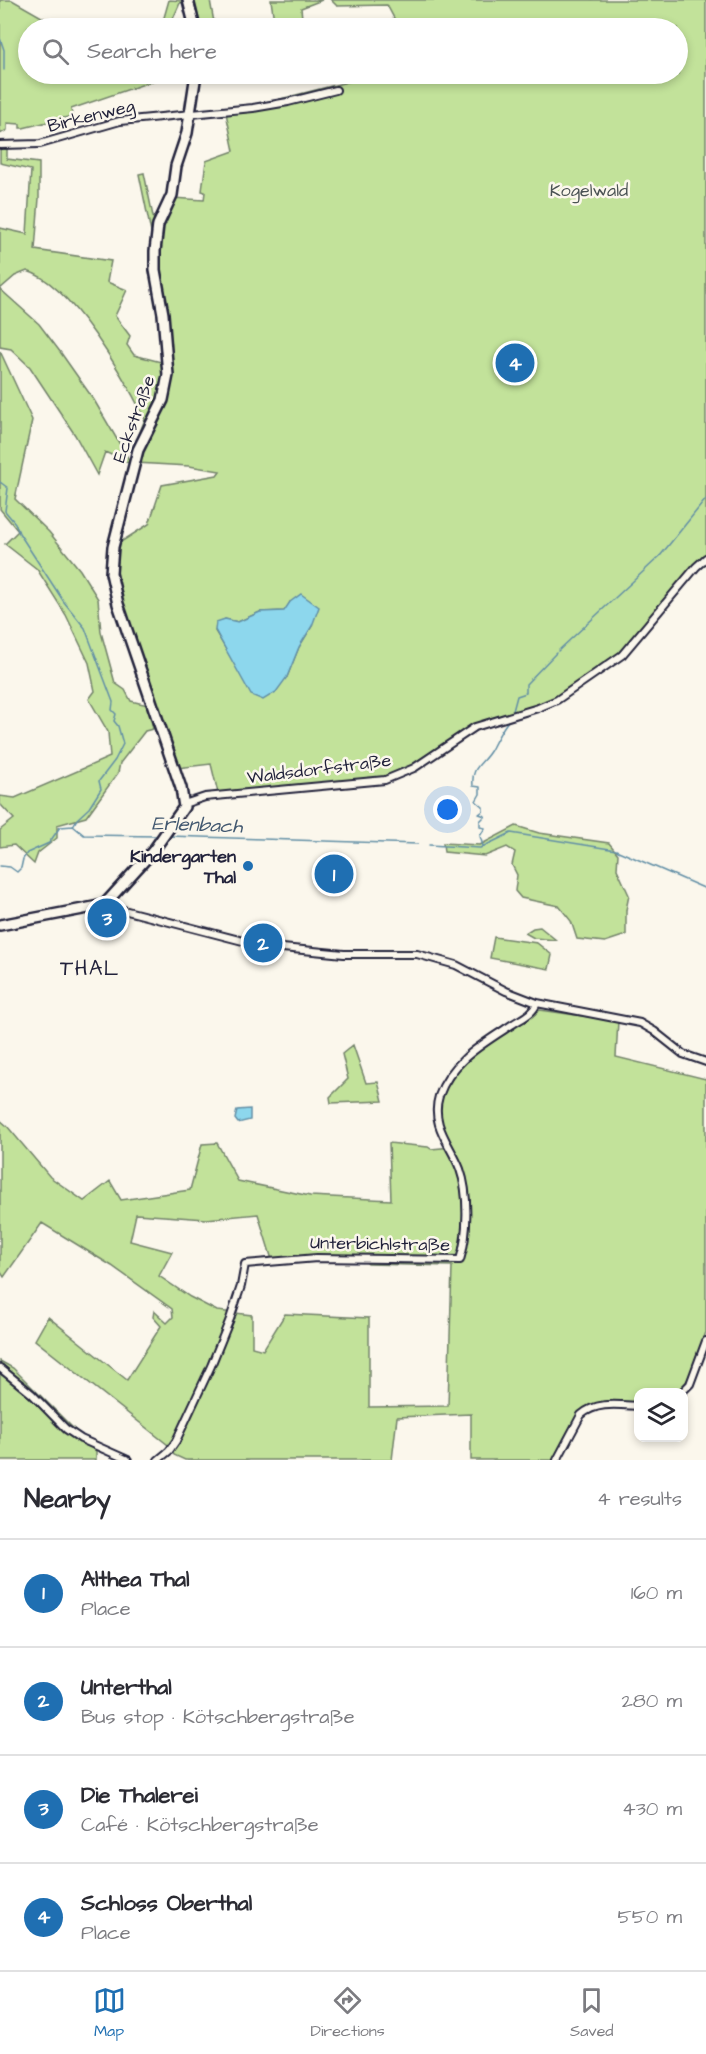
<!DOCTYPE html>
<html lang="en">
<head>
<meta charset="utf-8">
<style>
  :root { --surface:#fff; --page:#f2f2f3; --text:#2b2b33; --muted:#7c7c81; --line:#e1e1e2; --accent:#1f6fb2 }
  body { margin:0; font-family:"Architects Daughter",sans-serif; background:var(--page); color:var(--text) }
  .controls { position:absolute; right:18px; bottom:18px; display:grid; overflow:hidden; border-radius:12px; box-shadow:0 3px 9px #0003 }
  .controls button { width:54px; height:54px; display:grid; place-items:center; padding:0; border:0; border-bottom:2px solid var(--line); background:var(--surface); color:var(--text); font:30px sans-serif }
  .you { position:absolute; left:448px; top:810px; width:21px; height:21px; margin:-15px; border:4px solid #fff; border-radius:50%; background:#1a73e8; box-shadow:0 0 0 9px #1a73e833 }
  .badge { display:grid; place-items:center; width:39px; height:39px; border-radius:50%; background:var(--accent); color:#fff; font-size:20px; font-weight:700 }
  .pin { position:absolute; translate:-50% -50%; border:3px solid #fff; box-shadow:0 2px 6px #0006 }
  .list { margin:0; padding:0; list-style:none }
  h2 { display:flex; justify-content:space-between; align-items:center; height:78px; margin:0; padding:0 24px; font-size:26px }
  h2 small { font-size:20px; font-weight:400; color:var(--muted) }
  .list li { display:grid; grid-template-columns:39px 1fr auto; gap:18px; align-items:center; box-sizing:border-box; height:108px; padding:0 24px; border-top:2px solid var(--line) }
  .list b { display:block; font-size:22px; white-space:nowrap }
  .list p { margin:0; font-size:20px; white-space:nowrap; color:var(--muted) }
  .list em { font-size:20px; font-style:normal; color:var(--muted) }
  .icon { flex:none; width:33px; height:33px; fill:none; stroke:currentColor; stroke-width:2; stroke-linecap:round; stroke-linejoin:round }
  .map { position:relative; flex:none; width:706px; height:1460px; overflow:hidden }
  .search { position:absolute; background:var(--surface); box-shadow:0 3px 9px #0003; left:18px; right:18px; top:18px; height:66px; display:flex; align-items:center; gap:15px; box-sizing:border-box; padding:0 21px; border-radius:33px; color:var(--muted); font-size:22px }
  .sheet { height:510px; background:var(--surface) }
  nav { display:flex; justify-content:space-around; align-items:center; box-sizing:border-box; height:84px; border-top:2px solid var(--line); background:var(--surface); font-size:16px; color:var(--muted) }
  nav a { display:grid; justify-items:center; gap:3px }
  nav .on { color:var(--accent) }
  .map>svg:first-child { display:block }
  .green { fill:#c2e29a; stroke:#72826a; stroke-width:1.5; fill-rule:evenodd }
  .water { fill:#8dd7ed; stroke:#628fa6; stroke-width:1.5 }
  .lines { fill:none; stroke-linecap:round; stroke-linejoin:round }
  .stream { stroke:#628fa6; stroke-width:1.5 }
  .street-casing { stroke:#22223b; stroke-width:10 }
  .secondary-casing { stroke:#22223b; stroke-width:14 }
  .street { stroke:#fbf7ec; stroke-width:6 }
  .secondary { stroke:#fbf7ec; stroke-width:9 }
  .poi-dot { fill:#1f6fb2; stroke:#fbf7ec; stroke-width:2 }
  .labels { text-anchor:middle; dominant-baseline:central; stroke-width:5; stroke-linejoin:round; paint-order:stroke }
  .street-label { font-size:18px; fill:#22223b; stroke:#fbf7ec }
  .park-label { font-size:18px; fill:#4a5253; stroke:#fbf7ec }
  .poi-label { font-size:18px; font-weight:bold; fill:#22223b; stroke:#fbf7ec; text-anchor:end }
  .water-label { font-size:20px; font-style:italic; fill:#425870; stroke:#fbf7ec }
  .quarter-label { font-size:21px; letter-spacing:1.5px; fill:#22223b; stroke:#fbf7ec }
</style>
</head>
<body>
<div class="map">
<svg width="706" height="1460" viewBox="0 0 706 1460">
  <rect width="100%" height="100%" fill="#fbf7ec"/>
  <filter id="ink" filterUnits="userSpaceOnUse"><feTurbulence type="fractalNoise" baseFrequency=".0167" numOctaves="2"/><feDisplacementMap in="SourceGraphic" scale="12" xChannelSelector="R" yChannelSelector="G"/><feConvolveMatrix kernelMatrix="1 2 1 2 8 2 1 2 1" color-interpolation-filters="sRGB"/></filter>
  <g filter="url(#ink)">
    <!-- green -->
    <path class="green" d="M0,0H12L61,28H28V74H157L156,80L71,109L72,116L23,128H20V124L7,123V130L0,134Z
      M169,0L186,1L180,3L169,28H161Z
      M190,0H210L215,28H196Z
      M271,0H322L301,8L303,28H275Z
      M331,0H706V556L622,653L556,698L516,714L503,715L475,725L412,767L384,777L218,793L211,764L177,768L115,582L116,545L149,524L162,485L217,475L220,471L189,466L136,463L166,394L159,286L160,226L172,198L204,200L205,192L202,191L206,161L234,151L226,113L378,74H678V28H362L397,24L387,5L337,6ZM290,602L312,626L299,647L287,677L230,656L215,631L225,619L238,622L260,612L285,611Z
      M0,147H7V159L39,163V198L35,250L111,261L107,282L127,290L115,316L130,336L127,345L134,355L165,363L163,390L131,464L105,452L97,475L75,435L30,367L11,349L0,347V228L27,234L31,170L0,163ZM27,271C71,283 125,379 145,419L129,460L94,400L61,353L39,324L0,289L15,276Z
      M144,173L155,226L153,242L139,174Z
      M0,351L32,420L15,499L49,532L80,570L98,599L101,632L115,683L125,690L131,701L148,705L153,729L145,731L120,763L118,773L86,817L57,825V838L38,853L34,864L14,845L0,847V830L14,819L0,804V796L15,798L110,757L108,732L89,699L95,691L89,663L66,615L37,569L5,544L18,531L0,509Z
      M516,826L539,833L609,843L618,854L617,869L629,895L626,910V935L605,942L577,939L571,921L559,906L521,898L515,891L517,875L512,865L515,852L507,847L485,856L444,852L443,843L480,845Z
      M540,927L556,940L534,938L525,933L533,928Z
      M494,937L537,943L552,955L549,969L490,958Z
      M540,1010L618,1021L616,1057L706,1079V1332L692,1372L680,1392H638V1404C626,1403 612,1401 600,1403C575,1407 564,1440 553,1460H471V1414L397,1417L392,1460H185L174,1455L168,1445L35,1340L48,1317L127,1380L161,1326L153,1317L154,1311L167,1323L173,1317L172,1309L112,1266L42,1223L4,1277L0,1271V1120L7,1126L50,1177L84,1201L110,1181L121,1200L190,1190L202,1144L217,1143L238,1181L310,1196L391,1200L389,1143L428,1147L431,1149L452,1147C447,1138 441,1128 440,1117C437,1067 504,1033 540,1010ZM136,1214L206,1219L258,1214L273,1263L318,1261L366,1262L368,1264L452,1266L448,1406L369,1407V1318L285,1314L263,1350L252,1347V1315L217,1311L190,1297L159,1276L172,1252L130,1241Z
      M353,1045L366,1083L378,1082L383,1101L331,1103L330,1097L348,1079L342,1054Z
      M0,1361L13,1368L96,1451V1460H0Z"/>
    <!-- water -->
    <path class="water" d="M301,594L319,607L312,626L299,647L287,677L276,692L263,700L251,695L215,630L216,622L225,619L238,622L260,612L284,611L290,602Z
      M250,1109V1120L238,1123L235,1119L237,1110Z"/>
    <g class="lines">
      <!-- stream -->
      <path class="stream" d="M0,38L4,50V70
        M0,482L8,488L5,511L15,523L19,533L64,602L85,628L113,702L112,710L116,714L114,721L118,726L123,744L115,760L99,781L101,789L89,808L77,819L73,826
        M558,651L660,556L706,499
        M513,711L517,696L526,693V684L556,653
        M169,836L418,844
        M429,845L480,848L511,833L616,850L706,889
        M483,846L480,836L485,828L480,827V821L485,816L479,814L483,811V807L476,801L480,794V787L473,786C471,766 482,765 491,750C496,740 501,730 508,721
        M0,866L10,867L17,872L21,868L23,859L27,853L49,843L60,827L73,826L84,835L158,836"/>
      <defs>
        <path id="street" d="M0,145L40,144L120,121L253,108L288,102L336,90
          M184,804L205,797L385,780L414,768L475,727L538,708L557,700L622,655L696,567L706,558
          M104,905L262,946L344,954H417L456,965L506,991L537,1003L640,1023L654,1031L683,1054L706,1062
          M0,1368L32,1394L66,1429L81,1439L128,1460
          M682,1392L690,1384L706,1341
          M158,1460L169,1451L176,1441L211,1366L230,1319L241,1286L245,1264L317,1258L460,1260C468,1235 469,1194 460,1169C451,1145 430,1125 439,1096C451,1061 484,1043 513,1024C522,1018 533,1014 537,1003
          M557,1460L581,1415C597,1401 619,1405 638,1406"/>
        <path id="secondary" d="M188,0L195,28
          M0,925L104,905L153,851L184,807L181,788L118,604L111,573L113,547L138,450L163,400L168,375L163,314L155,270V251L158,225L172,195L176,166L187,133L196,74"/>
      </defs>
      <!-- street casing -->
      <use href="#street" class="street-casing"/>
      <!-- secondary casing -->
      <use href="#secondary" class="secondary-casing"/>
      <!-- street -->
      <use href="#street" class="street"/>
      <!-- secondary -->
      <use href="#secondary" class="secondary"/>
    </g>
  </g>
  <!-- markers -->
  <circle class="poi-dot" cx="248" cy="866" r="6"/>
  <g class="labels">
    <!-- street labels -->
    <g class="street-label">
      <text transform="translate(91 116) rotate(-14)">Birkenweg</text>
      <text transform="translate(134 419) rotate(-70)">Eckstraße</text>
      <text transform="translate(319 769) rotate(-7)">Waldsdorfstraße</text>
      <text transform="translate(380 1244) rotate(1)">Unterbichlstraße</text>
    </g>
    <!-- park labels -->
    <g class="park-label">
      <text x="589" y="190">Kogelwald</text>
    </g>
    <!-- poi labels -->
    <g class="poi-label">
      <text x="236" y="856">Kindergarten<tspan x="236" dy="21">Thal</tspan></text>
    </g>
    <!-- water labels -->
    <g class="water-label">
      <text transform="translate(197 825) rotate(2)">Erlenbach</text>
    </g>
    <!-- quarter labels -->
    <g class="quarter-label">
      <text x="90" y="968">THAL</text>
    </g>
  </g>
</svg>
<div class="controls">
<button><svg class="icon" aria-label="layers" viewBox="0 0 24 24"><path d="M12 4l9 5-9 5-9-5zM3 14l9 5 9-5"/></svg></button>
</div>
<div class="you"></div>
<div class="pin badge" style="left:334px;top:874px">1</div>
<div class="pin badge" style="left:263px;top:943px">2</div>
<div class="pin badge" style="left:107px;top:918px">3</div>
<div class="pin badge" style="left:515px;top:363px">4</div>
<div class="search"><svg class="icon" aria-label="search" viewBox="0 0 24 24"><circle cx="10" cy="10" r="6"/><path d="M15 15l6 6"/></svg>Search here</div>
</div>
<section class="sheet">
<h2>Nearby<small>4 results</small></h2>
<ul class="list">
<li><span class="badge">1</span><div><b>Althea Thal</b><p>Place</p></div><em>160 m</em></li>
<li><span class="badge">2</span><div><b>Unterthal</b><p>Bus stop · Kötschbergstraße</p></div><em>280 m</em></li>
<li><span class="badge">3</span><div><b>Die Thalerei</b><p>Café · Kötschbergstraße</p></div><em>430 m</em></li>
<li><span class="badge">4</span><div><b>Schloss Oberthal</b><p>Place</p></div><em>550 m</em></li>
</ul>
</section>
<nav>
<a class="on"><svg class="icon" aria-label="map" viewBox="0 0 24 24"><path d="M3 6l6-2 6 2 6-2v14l-6 2-6-2-6 2zM9 4v14M15 6v14"/></svg>Map</a>
<a><svg class="icon" aria-label="directions" viewBox="0 0 24 24"><path d="M12 3l9 9-9 9-9-9zM9 14v-3h6M13 9l2 2-2 2"/></svg>Directions</a>
<a><svg class="icon" aria-label="saved" viewBox="0 0 24 24"><path d="M7 4h10v16l-5-4-5 4z"/></svg>Saved</a>
</nav>
</body>
</html>
